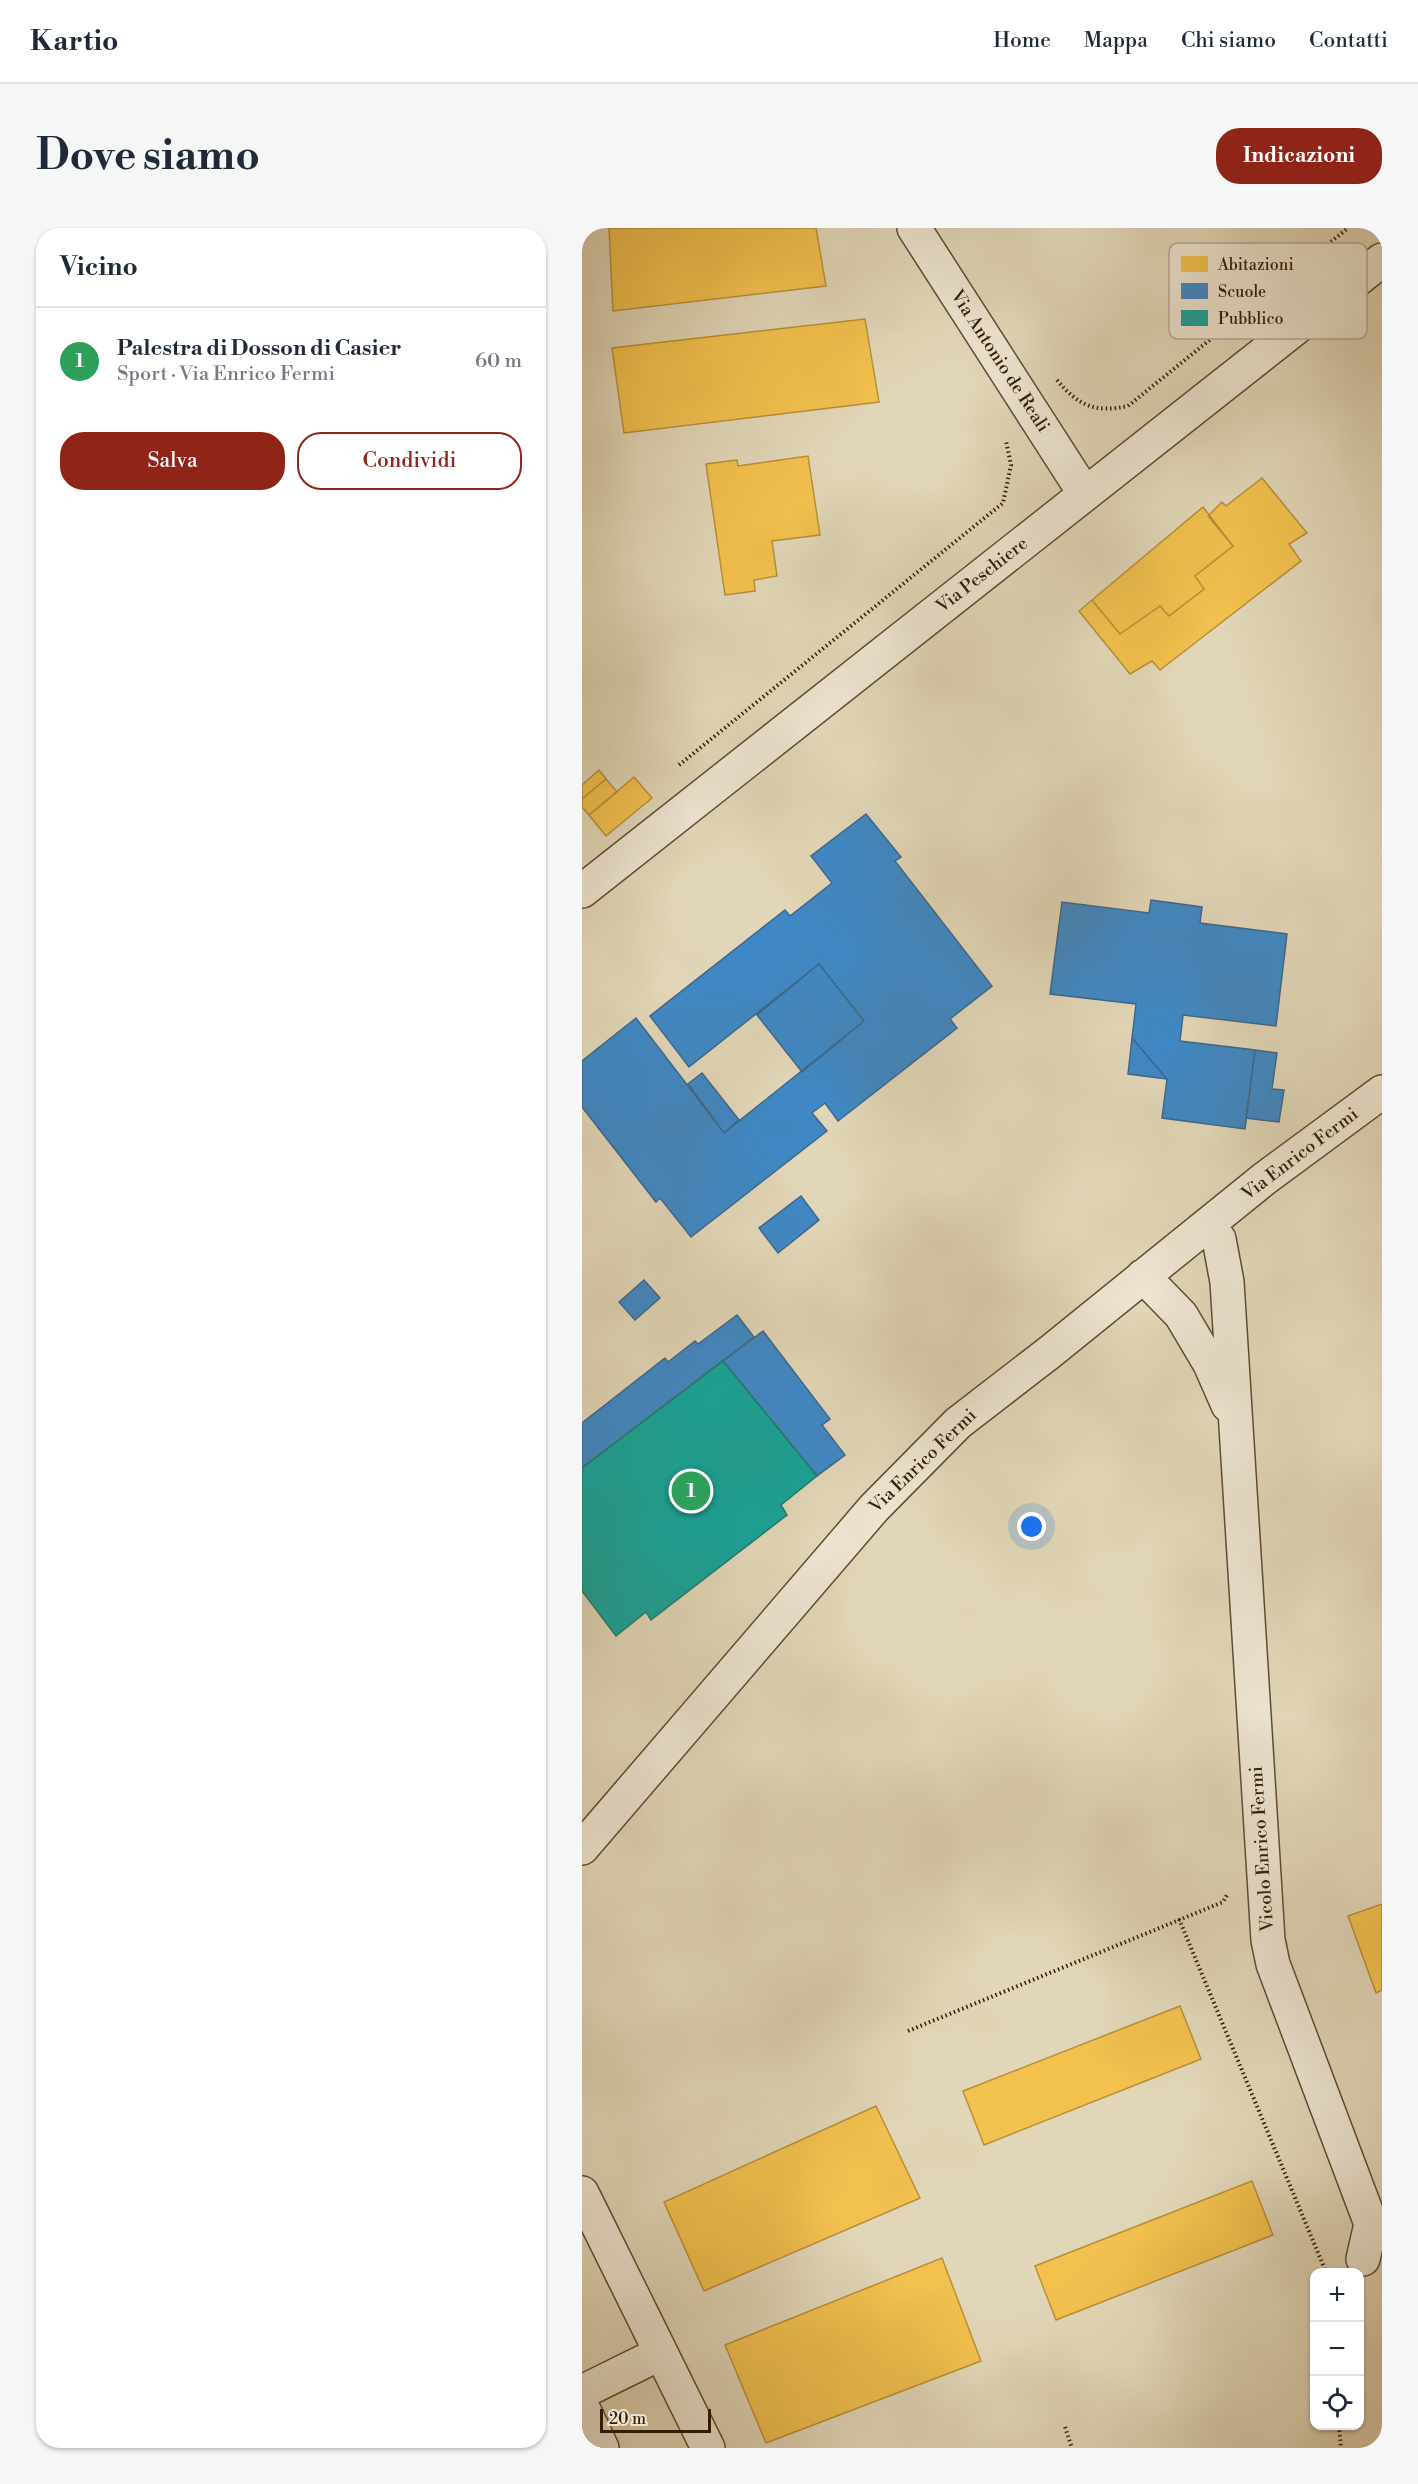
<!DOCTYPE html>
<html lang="it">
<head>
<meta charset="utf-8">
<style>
  :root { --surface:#fff; --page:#f6f6f7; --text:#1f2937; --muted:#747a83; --line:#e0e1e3; --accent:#8f2418 }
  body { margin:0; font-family:"Libre Bodoni",serif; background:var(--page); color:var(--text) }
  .controls { position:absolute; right:18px; bottom:18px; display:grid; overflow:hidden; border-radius:12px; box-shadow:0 2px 4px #0004 }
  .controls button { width:54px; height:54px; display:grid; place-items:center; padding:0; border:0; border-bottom:2px solid var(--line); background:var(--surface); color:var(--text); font:30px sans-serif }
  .scale { position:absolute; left:18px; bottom:15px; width:111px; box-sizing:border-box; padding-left:6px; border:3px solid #351d05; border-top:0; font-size:16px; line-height:21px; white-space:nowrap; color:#351d05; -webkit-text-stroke:4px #ece4d0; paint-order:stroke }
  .you { position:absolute; left:450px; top:1299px; width:21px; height:21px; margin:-15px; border:4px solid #fff; border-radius:50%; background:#1a73e8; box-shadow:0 0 0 9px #1a73e833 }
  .badge { display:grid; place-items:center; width:39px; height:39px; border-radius:50%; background:var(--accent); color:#fff; font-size:20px; font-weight:700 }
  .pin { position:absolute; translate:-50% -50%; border:3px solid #fff; box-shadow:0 2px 6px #0006 }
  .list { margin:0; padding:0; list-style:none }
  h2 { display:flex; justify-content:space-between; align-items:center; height:78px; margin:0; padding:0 24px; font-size:26px }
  h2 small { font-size:20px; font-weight:400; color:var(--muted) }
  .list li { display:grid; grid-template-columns:39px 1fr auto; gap:18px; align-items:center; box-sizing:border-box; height:108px; padding:0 24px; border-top:2px solid var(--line) }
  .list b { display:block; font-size:22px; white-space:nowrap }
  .list p { margin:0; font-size:20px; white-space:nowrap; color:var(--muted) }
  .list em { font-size:20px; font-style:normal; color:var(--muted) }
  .actions { display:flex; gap:12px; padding:18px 24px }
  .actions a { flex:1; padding:14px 0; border:2px solid var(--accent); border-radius:24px; text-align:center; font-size:21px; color:var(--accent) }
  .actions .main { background:var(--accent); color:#fff }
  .icon { flex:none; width:33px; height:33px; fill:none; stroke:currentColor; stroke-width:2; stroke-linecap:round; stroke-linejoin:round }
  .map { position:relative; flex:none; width:800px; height:2220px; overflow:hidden; border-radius:24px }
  header { display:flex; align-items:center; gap:36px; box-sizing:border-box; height:84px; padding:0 30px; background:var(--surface); border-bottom:2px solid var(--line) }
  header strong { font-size:28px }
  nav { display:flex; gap:33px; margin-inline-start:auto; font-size:21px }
  .intro { display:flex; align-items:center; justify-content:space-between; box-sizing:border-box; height:144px; padding:0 36px }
  h1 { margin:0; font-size:42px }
  .button { padding:15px 27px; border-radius:24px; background:var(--accent); color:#fff; font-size:21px; font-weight:700 }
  main { display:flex; gap:36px; padding:0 36px }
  aside { flex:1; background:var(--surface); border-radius:24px; box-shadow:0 2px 4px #0004 }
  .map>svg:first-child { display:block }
  .homes { fill:#f2c14e; stroke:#b99038; stroke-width:1.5 }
  .schools { fill:#3f88c5; stroke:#3c688b; stroke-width:1.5 }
  .public { fill:#17a398; stroke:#207b6c; stroke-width:1.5 }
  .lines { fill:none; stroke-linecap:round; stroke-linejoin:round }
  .minor-casing { stroke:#604b32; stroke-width:36 }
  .path { stroke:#351d05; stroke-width:4; stroke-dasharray:1.5 3; stroke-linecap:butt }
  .minor { stroke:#ece4d0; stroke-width:33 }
  .labels { text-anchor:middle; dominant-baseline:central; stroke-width:6; stroke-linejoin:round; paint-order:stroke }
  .street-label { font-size:18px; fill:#351d05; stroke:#ece4d0 }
  .key { fill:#ece4d0; stroke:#b5a893; stroke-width:1.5 }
  .key-label { font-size:16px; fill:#351d05 }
</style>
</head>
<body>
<header>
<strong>Kartio</strong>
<nav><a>Home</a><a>Mappa</a><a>Chi siamo</a><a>Contatti</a></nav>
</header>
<div class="intro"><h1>Dove siamo</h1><a class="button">Indicazioni</a></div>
<main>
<aside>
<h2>Vicino<small></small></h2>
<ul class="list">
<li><span class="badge" style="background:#2e9e5b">1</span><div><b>Palestra di Dosson di Casier</b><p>Sport · Via Enrico Fermi</p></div><em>60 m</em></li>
</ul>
<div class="actions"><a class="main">Salva</a><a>Condividi</a></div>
</aside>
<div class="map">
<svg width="800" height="2220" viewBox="0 0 800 2220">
  <rect width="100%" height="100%" fill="#e1d6b7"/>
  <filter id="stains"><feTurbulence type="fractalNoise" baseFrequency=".00333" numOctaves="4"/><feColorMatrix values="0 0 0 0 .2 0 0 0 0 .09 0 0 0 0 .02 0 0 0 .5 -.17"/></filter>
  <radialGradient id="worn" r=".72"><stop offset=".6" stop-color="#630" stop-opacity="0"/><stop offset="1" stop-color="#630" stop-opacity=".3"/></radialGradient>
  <!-- homes -->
  <path class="homes" d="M27,0H234L244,58L31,83Z
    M283,91L297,174L42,205L30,120Z
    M226,228L238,307L190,313L195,348L172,352L173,363L143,367L124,236L155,232L156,238Z
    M680,250L725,305L707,316L719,333L578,442L570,433L548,446L497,383L510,372L538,406L578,378L587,388L622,361L613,348L651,318L626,288L640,274L644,278Z
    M621,279L651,318L613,348L622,361L587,388L578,378L538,406L510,372Z
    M17,542L24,551L0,571V557Z
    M52,549L70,570L24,608L7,587Z
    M24,551L35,564L7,587L0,579V571Z
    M800,1676V1762L794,1765L766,1688Z
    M598,1778L619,1831L402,1917L381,1863Z
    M294,1878L338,1970L122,2063L82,1974Z
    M670,1953L691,2007L474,2092L453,2038Z
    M360,2030L399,2133L184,2215L143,2117Z"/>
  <!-- schools -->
  <path class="schools" d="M284,586L319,629L313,633L410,758L368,791L375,800L256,893L243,875L230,885L245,903L109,1009L78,970L74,974L0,879V833L54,790L142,905L282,793L237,736L107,839L68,788L203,682L208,688L250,655L229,628Z
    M569,672L620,679L618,695L705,706L694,798L601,787L598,813L673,822L663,901L580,890L585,851L550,810L554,776L468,766L480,674L567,685Z
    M237,736L282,793L220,844L175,787Z
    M550,810L585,851L546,846Z
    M673,822L695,825L690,861L702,862L697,894L664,890Z
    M120,845L157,892L142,905L106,856Z
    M219,968L237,992L196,1025L177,1000Z
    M62,1052L78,1070L53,1092L37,1074Z
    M155,1087L172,1109L0,1240V1195L83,1130L86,1134L113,1113L116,1116Z
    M181,1103L248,1191L240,1197L263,1227L235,1248L141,1133Z"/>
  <!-- public -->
  <path class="public" d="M141,1133L235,1248L199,1277L205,1287L69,1392L64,1384L34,1408L0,1363V1240Z"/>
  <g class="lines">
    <defs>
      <path id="minor" d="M332,0L503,266
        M0,663L800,32
        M625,998L637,1011L645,1054L686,1712L691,1736L789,1996L781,2031
        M561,1048L599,1087L628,1136L646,1177
        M0,1620L292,1280L376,1195L468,1124L682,951L800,864
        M0,1965L126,2220
        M0,2164L79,2125
        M0,2178L20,2220"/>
    </defs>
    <!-- minor casing -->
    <use href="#minor" class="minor-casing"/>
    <!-- path -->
    <path class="path" d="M475,152C496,178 514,185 546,178L766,0
      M97,537L421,275L429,237L424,213
      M597,1691L744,2044
      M326,1803L641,1674L646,1665
      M757,2198L759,2220
      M483,2199L490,2220"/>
    <!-- minor -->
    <use href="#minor" class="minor"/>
  </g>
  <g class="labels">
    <!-- street labels -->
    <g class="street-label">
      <text transform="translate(418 133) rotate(57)">Via Antonio de Reali</text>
      <text transform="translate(400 347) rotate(-38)">Via Peschiere</text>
      <text transform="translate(718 926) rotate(-37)">Via Enrico Fermi</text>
      <text transform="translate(341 1233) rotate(-44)">Via Enrico Fermi</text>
      <text transform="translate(680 1621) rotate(-94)">Vicolo Enrico Fermi</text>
    </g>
  </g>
  <!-- legend -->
  <rect x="587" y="15" width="198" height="96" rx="9" class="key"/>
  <rect x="599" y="28" width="27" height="16" fill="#f2c14e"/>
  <rect x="599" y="55" width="27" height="16" fill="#3f88c5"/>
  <rect x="599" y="82" width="27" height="16" fill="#17a398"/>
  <g class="key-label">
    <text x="636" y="42">Abitazioni</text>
    <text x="636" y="69">Scuole</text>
    <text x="636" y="96">Pubblico</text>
  </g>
  <rect width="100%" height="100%" filter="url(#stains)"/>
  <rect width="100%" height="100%" fill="url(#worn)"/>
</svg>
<div class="controls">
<button>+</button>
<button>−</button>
<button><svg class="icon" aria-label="locate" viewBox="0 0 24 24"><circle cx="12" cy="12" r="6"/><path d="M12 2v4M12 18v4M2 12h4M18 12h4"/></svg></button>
</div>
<div class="scale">20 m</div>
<div class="you"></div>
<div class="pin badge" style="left:109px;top:1263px;background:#2e9e5b">1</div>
</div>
</main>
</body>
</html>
